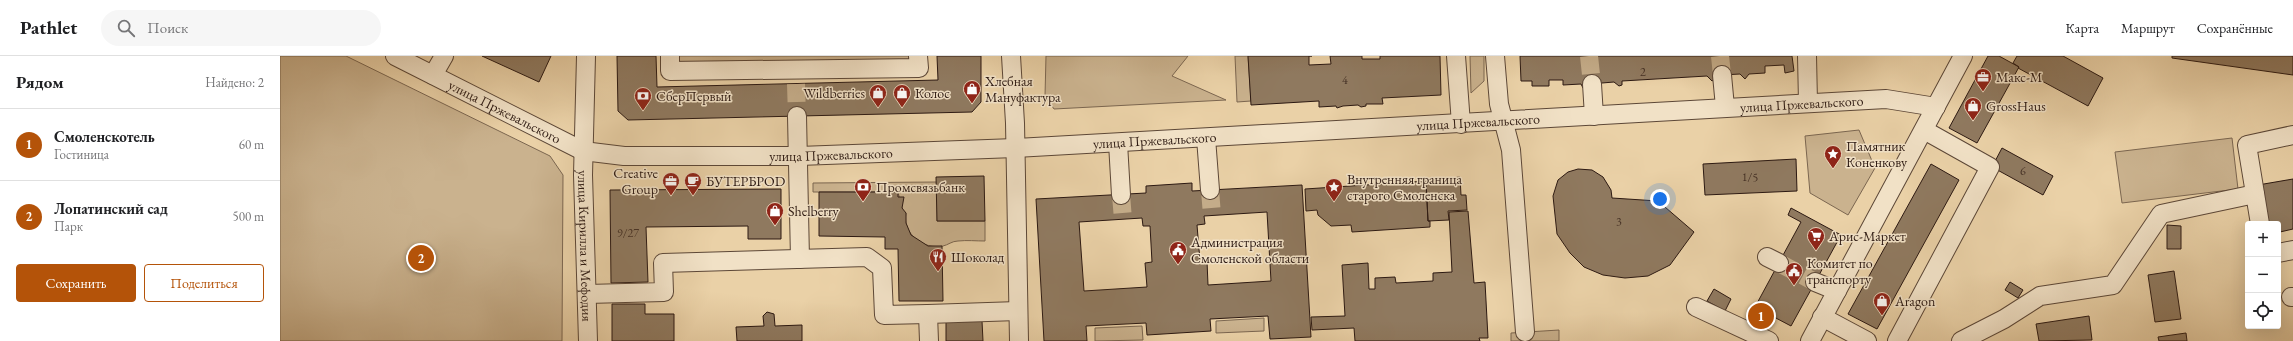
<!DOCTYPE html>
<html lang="ru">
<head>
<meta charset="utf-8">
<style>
  :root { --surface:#fff; --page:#f6f6f6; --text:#202124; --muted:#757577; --line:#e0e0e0; --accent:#b45309 }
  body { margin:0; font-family:"EB Garamond",serif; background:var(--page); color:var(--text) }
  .controls { position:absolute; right:12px; bottom:12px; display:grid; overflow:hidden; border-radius:4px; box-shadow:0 4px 16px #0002 }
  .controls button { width:36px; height:36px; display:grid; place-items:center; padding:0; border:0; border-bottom:1px solid var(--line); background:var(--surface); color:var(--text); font:20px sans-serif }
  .you { position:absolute; left:1380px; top:143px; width:14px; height:14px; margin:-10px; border:3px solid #fff; border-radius:50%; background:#1a73e8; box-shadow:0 0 0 6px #1a73e833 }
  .badge { display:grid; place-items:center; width:26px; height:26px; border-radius:50%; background:var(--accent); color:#fff; font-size:13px; font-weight:700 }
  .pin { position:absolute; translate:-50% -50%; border:2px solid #fff; box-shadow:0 1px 4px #0006 }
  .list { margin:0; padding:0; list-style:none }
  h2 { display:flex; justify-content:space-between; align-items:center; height:52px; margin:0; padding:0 16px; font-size:17px }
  h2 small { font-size:13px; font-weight:400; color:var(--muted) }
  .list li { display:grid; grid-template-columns:26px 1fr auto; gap:12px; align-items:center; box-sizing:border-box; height:72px; padding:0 16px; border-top:1px solid var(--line) }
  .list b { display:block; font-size:15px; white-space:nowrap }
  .list p { margin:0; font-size:13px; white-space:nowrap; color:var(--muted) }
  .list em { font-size:13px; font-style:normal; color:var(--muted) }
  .actions { display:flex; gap:8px; padding:12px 16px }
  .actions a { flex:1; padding:9px 0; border:1px solid var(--accent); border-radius:4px; text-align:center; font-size:14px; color:var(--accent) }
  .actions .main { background:var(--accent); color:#fff }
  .icon { flex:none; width:22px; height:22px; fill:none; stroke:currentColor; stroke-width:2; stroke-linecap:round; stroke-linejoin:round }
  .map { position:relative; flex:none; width:2013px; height:285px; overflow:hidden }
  header { display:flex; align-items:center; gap:24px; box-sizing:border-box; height:56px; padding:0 20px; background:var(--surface); border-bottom:1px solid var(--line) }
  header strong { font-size:19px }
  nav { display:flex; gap:22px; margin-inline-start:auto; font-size:14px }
  .search { width:280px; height:36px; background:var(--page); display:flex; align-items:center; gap:10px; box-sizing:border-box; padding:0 14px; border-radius:22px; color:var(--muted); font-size:15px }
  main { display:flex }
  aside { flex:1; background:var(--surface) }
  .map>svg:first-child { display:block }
  .green { fill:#cab28e; stroke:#7b6650 }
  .building { fill:#8f795f; stroke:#2c1912; fill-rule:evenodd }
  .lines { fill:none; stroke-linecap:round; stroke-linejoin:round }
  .minor-tunnel { stroke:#c4ac89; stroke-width:18; stroke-dasharray:18 9; stroke-linecap:butt }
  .minor-casing { stroke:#5c4737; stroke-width:20 }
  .minor { stroke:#f1e1c6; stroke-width:18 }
  .labels { text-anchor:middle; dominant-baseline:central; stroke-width:3; stroke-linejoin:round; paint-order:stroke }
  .number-label { font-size:12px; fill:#453125 }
  .poi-label { font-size:14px; fill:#2c1912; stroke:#f1e1c6; text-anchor:start }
  .street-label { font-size:14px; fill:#2c1912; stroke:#f1e1c6 }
</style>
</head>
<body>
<header>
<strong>Pathlet</strong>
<div class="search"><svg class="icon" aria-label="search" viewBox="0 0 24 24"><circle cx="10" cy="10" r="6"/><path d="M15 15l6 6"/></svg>Поиск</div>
<nav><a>Карта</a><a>Маршрут</a><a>Сохранённые</a></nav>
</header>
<main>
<aside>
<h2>Рядом<small>Найдено: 2</small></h2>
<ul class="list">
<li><span class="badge">1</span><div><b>Смоленскотель</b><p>Гостиница</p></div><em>60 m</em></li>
<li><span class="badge">2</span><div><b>Лопатинский сад</b><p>Парк</p></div><em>500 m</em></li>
</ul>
<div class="actions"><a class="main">Сохранить</a><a>Поделиться</a></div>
</aside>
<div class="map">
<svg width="2013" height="285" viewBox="0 0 2013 285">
  <rect width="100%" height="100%" fill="#ead1a7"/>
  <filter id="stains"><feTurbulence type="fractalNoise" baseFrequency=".005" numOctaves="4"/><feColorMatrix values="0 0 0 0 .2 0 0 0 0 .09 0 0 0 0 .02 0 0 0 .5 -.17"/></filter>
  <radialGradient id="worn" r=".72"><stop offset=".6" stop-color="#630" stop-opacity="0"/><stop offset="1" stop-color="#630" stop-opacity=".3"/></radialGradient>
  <!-- green -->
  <path class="green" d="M0,0H66L270,100L283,119L282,285H0Z
    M393,0H632L633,8L393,12Z
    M766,0H908L892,20L946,44L774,53L765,40Z
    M955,0H968L971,45L957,46Z
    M1190,0H1204V25L1191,37Z
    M1579,74L1595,112L1568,159L1530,137L1525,80Z
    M1952,82L1958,133L1842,147L1835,96Z
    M657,126V165H705V185C696,185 687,184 678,185C672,185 668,189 663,190C644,194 622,178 626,157L623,156L618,136H533V127Z
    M984,262V275L936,277V265Z
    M862,270L863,284L815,285V272Z
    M1279,274V285H1231V277Z"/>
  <!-- building -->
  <path class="building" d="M202,0H271L259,26Z
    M337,0H376L377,31L658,24L657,0H701V46L692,56L348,64L338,55Z
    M968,0H1032H1029V9L1051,8L1050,0H1082V3H1100V0H1160L1161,39L1102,42L1103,48H1086V50L1081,51L1078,49L1063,50L1057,52L1056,50L1039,51V45L971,49Z
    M1240,0H1512L1514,15L1505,17L1504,9L1485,10V17L1469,18L1465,23L1460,18L1442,19L1432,25L1427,20L1342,25V29L1339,30L1334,26L1310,28L1303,32L1301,28L1283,29V24H1269V30H1252V25H1241Z
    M1708,0H1719L1739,11L1697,87L1669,72Z
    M1737,0H1783L1823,22L1808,50L1738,12L1739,11L1733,7Z
    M1892,0H2013V19L1892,2Z
    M1722,92L1773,120L1763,139L1712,111Z
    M1516,103L1517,135L1425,139L1423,108Z
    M1651,108L1679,124L1597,273L1568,258Z
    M1298,113L1312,114L1323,121L1331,134L1332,142L1378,145L1414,176L1390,209L1368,220L1345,222L1323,219L1304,211L1290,197L1277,178L1273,140L1278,124L1288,116Z
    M704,120L705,165H657L656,121Z
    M1180,121L1181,139H1186L1187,154L1168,155L1169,164L1148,165L1146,125Z
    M2013,123V173L2000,176V178L1998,179V168H1984L1978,129Z
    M1146,125L1148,165H1150V171L1072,176L1071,169L1051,170L1038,159L1037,154L1026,155L1025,133Z
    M912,127V135L1022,129L1031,281L990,283L988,260L930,263L931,275L867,279L866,267L806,270L807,285H764L756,143L866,137V130ZM987,156L991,225L928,229L927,205H920L917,169L925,168L924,160ZM862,162L863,170H870L872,206L865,207L867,231L804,235L799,166Z
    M501,133V183H468V170L366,171L368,226L331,227L330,134Z
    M539,136H618V141H624L622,152L626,157V167L631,179L648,190H662L663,245H619L618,193H605V181L539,180Z
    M1511,152L1561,179L1511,270L1475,251L1521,166L1508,159Z
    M1188,155L1194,227L1205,226L1208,282H1199L1200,285H1075L1074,272L1032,274L1031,261L1065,260L1062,209L1088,207L1089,233H1095V222L1115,221L1116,227L1153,225V217L1172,216L1169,156Z
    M1887,169L1901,170V193H1887Z
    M1894,215L1901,263L1875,266L1868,219Z
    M1730,226L1743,234L1738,242L1725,234Z
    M1434,233L1451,243L1445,255L1427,245Z
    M332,248H365V258H394V285H332Z
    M487,256L494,258L495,270L522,269V285H457L456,271L484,270L483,260Z
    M1809,260L1812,284L1759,285L1756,268Z
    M666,264L702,265L703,285H666Z
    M1906,277L1907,285H1879L1878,281Z"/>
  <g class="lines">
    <!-- minor-tunnel -->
    <path class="minor-tunnel" d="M1309,0L1312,28
      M1440,0L1442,19
      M516,28L517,60
      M930,134L932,159
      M841,139L843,163
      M1499,207L1535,226"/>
    <defs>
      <g id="minor">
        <path id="s1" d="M115,0L303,95L344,100H519L735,92L1606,43L1656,51"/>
        <path id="s2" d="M306,0L303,119L308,285"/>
        <path d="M390,0V15L639,12L638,0"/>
        <path d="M731,0L735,67L739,285"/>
        <path d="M1176,0L1181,68"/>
        <path d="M1215,0L1219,48L1231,94L1245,276"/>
        <path d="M1527,0L1528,46"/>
        <path d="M153,19L164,0"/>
        <path d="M1442,19L1445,51"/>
        <path d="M1312,28L1314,60"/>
        <path d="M517,60L520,203"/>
        <path d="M926,82L930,134"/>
        <path d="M838,87L841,139"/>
        <path d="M1980,168L1967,89L2013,79"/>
        <path d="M1998,197L2013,194"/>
        <path d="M1487,201L1499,207"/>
        <path d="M1535,226L1557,235"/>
        <path d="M307,238L384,236L383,207L587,201L602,212L604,259L648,258"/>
        <path d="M2011,241H2013"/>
        <path d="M1416,251L1489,285"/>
        <path d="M1542,261L1587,285"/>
        <path d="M649,285L648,258L738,255"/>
        <path d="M1530,285L1683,0"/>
        <path d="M1617,285L1710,111L1644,74"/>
        <path d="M1681,285L1724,263L1760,240L1833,229L1881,158L1975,138"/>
      </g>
    </defs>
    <!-- minor casing -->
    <use href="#minor" class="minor-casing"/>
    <!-- minor -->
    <use href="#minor" class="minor"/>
  </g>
  <!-- icons -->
  <defs>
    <symbol id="office-pin" viewBox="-11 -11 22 30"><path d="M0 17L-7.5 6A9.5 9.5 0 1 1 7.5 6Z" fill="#8f2418" stroke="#f1e1c6"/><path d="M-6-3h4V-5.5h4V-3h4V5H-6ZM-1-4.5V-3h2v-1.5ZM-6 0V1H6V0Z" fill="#fff"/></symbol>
    <symbol id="shop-pin" viewBox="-11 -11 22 30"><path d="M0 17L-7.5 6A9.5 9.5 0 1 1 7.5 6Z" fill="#8f2418" stroke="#f1e1c6"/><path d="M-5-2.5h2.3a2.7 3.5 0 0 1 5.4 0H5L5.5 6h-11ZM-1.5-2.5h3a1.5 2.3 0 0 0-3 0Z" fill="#fff"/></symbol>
    <symbol id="bank-pin" viewBox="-11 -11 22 30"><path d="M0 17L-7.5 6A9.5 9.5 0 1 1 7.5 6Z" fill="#8f2418" stroke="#f1e1c6"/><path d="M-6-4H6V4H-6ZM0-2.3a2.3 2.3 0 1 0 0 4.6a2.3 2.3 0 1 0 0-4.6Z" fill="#fff"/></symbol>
    <symbol id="sight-pin" viewBox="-11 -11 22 30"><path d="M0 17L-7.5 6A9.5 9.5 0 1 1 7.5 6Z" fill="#8f2418" stroke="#f1e1c6"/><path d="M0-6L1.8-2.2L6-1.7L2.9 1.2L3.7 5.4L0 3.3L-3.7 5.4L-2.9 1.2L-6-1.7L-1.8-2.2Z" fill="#fff"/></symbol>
    <symbol id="cafe-pin" viewBox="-11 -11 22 30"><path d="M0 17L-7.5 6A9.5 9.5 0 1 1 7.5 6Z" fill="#8f2418" stroke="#f1e1c6"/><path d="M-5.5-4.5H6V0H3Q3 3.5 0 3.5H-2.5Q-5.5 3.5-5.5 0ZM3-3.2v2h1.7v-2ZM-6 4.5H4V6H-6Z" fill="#fff"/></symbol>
    <symbol id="supermarket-pin" viewBox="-11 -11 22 30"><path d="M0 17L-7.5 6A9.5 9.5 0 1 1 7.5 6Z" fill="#8f2418" stroke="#f1e1c6"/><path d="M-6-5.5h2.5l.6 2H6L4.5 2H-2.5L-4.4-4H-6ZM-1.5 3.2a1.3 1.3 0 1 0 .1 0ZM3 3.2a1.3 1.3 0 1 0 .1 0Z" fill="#fff"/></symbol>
    <symbol id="civic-pin" viewBox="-11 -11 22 30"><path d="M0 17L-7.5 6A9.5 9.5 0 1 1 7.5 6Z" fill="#8f2418" stroke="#f1e1c6"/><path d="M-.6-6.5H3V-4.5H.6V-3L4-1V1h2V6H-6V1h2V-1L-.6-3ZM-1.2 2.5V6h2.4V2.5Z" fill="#fff"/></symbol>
    <symbol id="restaurant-pin" viewBox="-11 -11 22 30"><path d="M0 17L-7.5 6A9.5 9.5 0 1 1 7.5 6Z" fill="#8f2418" stroke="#f1e1c6"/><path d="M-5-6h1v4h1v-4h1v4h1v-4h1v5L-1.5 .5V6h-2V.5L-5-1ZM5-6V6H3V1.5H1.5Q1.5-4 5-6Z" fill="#fff"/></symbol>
  </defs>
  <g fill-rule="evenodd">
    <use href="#office-pin" x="1693" y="11" width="20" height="27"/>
    <use href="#shop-pin" x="682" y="23" width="20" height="27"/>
    <use href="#shop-pin" x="588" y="27" width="20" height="27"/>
    <use href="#shop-pin" x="612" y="27" width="20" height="27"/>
    <use href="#bank-pin" x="353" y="30" width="20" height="27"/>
    <use href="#shop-pin" x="1683" y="40" width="20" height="27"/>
    <use href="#sight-pin" x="1543" y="88" width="20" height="27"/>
    <use href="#office-pin" x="381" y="115" width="20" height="27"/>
    <use href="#cafe-pin" x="403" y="115" width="20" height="27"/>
    <use href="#bank-pin" x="573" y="121" width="20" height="27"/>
    <use href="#sight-pin" x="1044" y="121" width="20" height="27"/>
    <use href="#shop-pin" x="485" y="145" width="20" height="27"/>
    <use href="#supermarket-pin" x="1526" y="170" width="20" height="27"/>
    <use href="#civic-pin" x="888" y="184" width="20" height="27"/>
    <use href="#restaurant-pin" x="648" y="191" width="20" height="27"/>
    <use href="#civic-pin" x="1504" y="205" width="20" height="27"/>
    <use href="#shop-pin" x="1592" y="235" width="20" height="27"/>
  </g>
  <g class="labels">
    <!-- number labels -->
    <g class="number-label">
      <text x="1363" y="16">2</text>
      <text x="1065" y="24">4</text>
      <text x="1743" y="115">6</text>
      <text x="1470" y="121">1/5</text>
      <text x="1339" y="166">3</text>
      <text x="348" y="177">9/27</text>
    </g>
    <!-- poi labels -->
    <g class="poi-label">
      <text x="1716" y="21">Макс-М</text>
      <text x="705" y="25">Хлебная<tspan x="705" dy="16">Мануфактура</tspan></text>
      <text x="585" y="37" text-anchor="end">Wildberries</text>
      <text x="635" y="37">Колос</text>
      <text x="376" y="40">СберПервый</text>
      <text x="1706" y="50">GrossHaus</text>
      <text x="1566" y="90">Памятник<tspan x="1566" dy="16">Коненкову</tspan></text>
      <text x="378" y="117" text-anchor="end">Сreative<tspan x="378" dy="16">Group</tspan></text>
      <text x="1067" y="123">Внутренняя граница<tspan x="1067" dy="16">старого Смоленска</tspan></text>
      <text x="426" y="125">БУТЕРБРОD</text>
      <text x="596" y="131">Промсвязьбанк</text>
      <text x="508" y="155">Shelberry</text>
      <text x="1549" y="180">Арис-Маркет</text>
      <text x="911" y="186">Администрация<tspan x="911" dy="16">Смоленской области</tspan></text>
      <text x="671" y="201">Шоколад</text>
      <text x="1527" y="207">Комитет по<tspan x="1527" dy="16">транспорту</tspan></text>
      <text x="1615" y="245">Aragon</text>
    </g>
    <!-- street labels -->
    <g class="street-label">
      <text stroke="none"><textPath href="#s1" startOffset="1431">улица Пржевальского</textPath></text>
      <text stroke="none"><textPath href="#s1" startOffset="123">улица Пржевальского</textPath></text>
      <text stroke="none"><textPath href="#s1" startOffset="1107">улица Пржевальского</textPath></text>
      <text stroke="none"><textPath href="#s1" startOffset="783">улица Пржевальского</textPath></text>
      <text stroke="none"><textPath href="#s1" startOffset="459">улица Пржевальского</textPath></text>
      <text stroke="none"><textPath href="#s2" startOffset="190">улица Кирилла и Мефодия</textPath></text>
    </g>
  </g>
  <rect width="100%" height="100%" filter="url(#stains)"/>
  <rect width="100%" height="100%" fill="url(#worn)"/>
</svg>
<div class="controls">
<button>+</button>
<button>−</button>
<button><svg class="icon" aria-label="locate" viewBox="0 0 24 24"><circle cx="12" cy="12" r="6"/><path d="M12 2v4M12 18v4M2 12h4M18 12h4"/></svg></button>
</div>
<div class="you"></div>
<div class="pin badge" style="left:1481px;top:260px">1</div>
<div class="pin badge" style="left:141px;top:202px">2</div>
</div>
</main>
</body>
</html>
